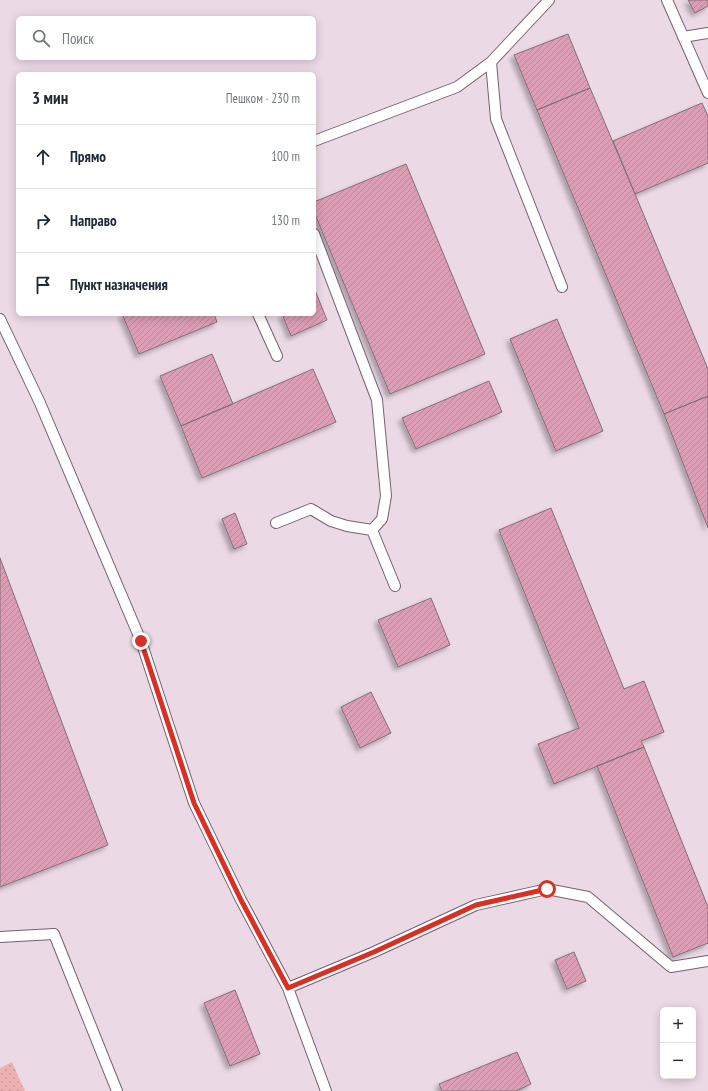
<!DOCTYPE html>
<html lang="ru">
<head>
<meta charset="utf-8">
<style>
  :root { --surface:#fff; --page:#f2f2f3; --text:#1f2937; --muted:#747a83; --line:#e0e1e3 }
  body { margin:0; font-family:"PT Sans Narrow",sans-serif; background:var(--page); color:var(--text) }
  .controls { position:absolute; right:12px; bottom:12px; display:grid; overflow:hidden; border-radius:6px; box-shadow:0 2px 10px #0003 }
  .controls button { width:36px; height:36px; display:grid; place-items:center; padding:0; border:0; border-bottom:1px solid var(--line); background:var(--surface); color:var(--text); font:20px sans-serif }
  .stop { position:absolute; width:12px; height:12px; margin:-9px; border:3px solid #d93025; border-radius:50%; background:#fff }
  .stop.end { background:#d93025; border-color:#fff; box-shadow:0 1px 4px #0008 }
  .list { margin:0; padding:0; list-style:none }
  h2 { display:flex; justify-content:space-between; align-items:center; height:52px; margin:0; padding:0 16px; font-size:17px }
  h2 small { font-size:13px; font-weight:400; color:var(--muted) }
  .list li { display:grid; grid-template-columns:26px 1fr auto; gap:12px; align-items:center; box-sizing:border-box; height:64px; padding:0 16px; border-top:1px solid var(--line) }
  .list b { display:block; font-size:15px; white-space:nowrap }
  .list em { font-size:13px; font-style:normal; color:var(--muted) }
  .icon { flex:none; width:22px; height:22px; fill:none; stroke:currentColor; stroke-width:2; stroke-linecap:round; stroke-linejoin:round }
  .map { position:relative; flex:none; width:708px; height:1091px; overflow:hidden }
  .search { position:absolute; background:var(--surface); box-shadow:0 2px 10px #0003; left:16px; top:16px; width:300px; height:44px; display:flex; align-items:center; gap:10px; box-sizing:border-box; padding:0 14px; border-radius:6px; color:var(--muted); font-size:15px }
  .panel { position:absolute; background:var(--surface); box-shadow:0 2px 10px #0003; left:16px; top:72px; width:300px; height:244px; border-radius:6px }
  .map>svg:first-child { display:block }
  .grass { fill:url(#grass-dots) }
  .building { fill:url(#building-hatch); stroke:#836f76; filter:url(#shadow) }
  .lines { fill:none; stroke-linecap:round; stroke-linejoin:round }
  .service-casing { stroke:#72636f; stroke-width:12 }
  .service { stroke:#fff; stroke-width:10 }
  .route { stroke:#d93025; stroke-width:5 }
</style>
</head>
<body>
<div class="map">
<svg width="708" height="1091" viewBox="0 0 708 1091">
  <defs>
    <pattern id="grass-dots" width="8" height="8" patternUnits="userSpaceOnUse"><rect width="8" height="8" fill="#eeb1b3"/><path d="M2 2h.1M6 6h.1" fill="none" stroke="#cb9799" stroke-width="1.8" stroke-linecap="round"/></pattern>
    <pattern id="building-hatch" width="6" height="6" patternUnits="userSpaceOnUse"><rect width="6" height="6" fill="#db9eb4"/><path d="M-1 1l2-2M0 6l6-6M5 7l2-2" fill="none" stroke="#bb879a"/></pattern>
    <filter id="shadow"><feDropShadow dx="-3.5" dy="3.5" stdDeviation="2" flood-color="#0004"/></filter>
  </defs>
  <rect width="100%" height="100%" fill="#ebd9e6"/>
  <!-- grass -->
  <path class="grass" d="M12,1062L25,1091H0V1068Z"/>
  <!-- building -->
  <path class="building" d="M688,0H708V6L695,13Z
    M568,34L590,88L537,110L514,55Z
    M590,88L635,194L708,369V396L664,414L537,110Z
    M702,103L708,116V163L635,194L613,141Z
    M406,164L485,354L390,394L314,212V202Z
    M314,288L327,320L291,336L282,314H314Z
    M122,314H214L217,322L139,354Z
    M557,319L603,431L556,451L510,339Z
    M212,354L233,404L181,426L160,376Z
    M313,369L336,422L202,478L181,426Z
    M489,381L502,412L416,449L402,418Z
    M708,396V528L664,414Z
    M551,508L624,689L644,681L664,732L641,741L644,747L554,784L538,744L579,728L499,530Z
    M235,513L247,544L234,549L222,519Z
    M0,558L108,845L0,887Z
    M431,598L450,645L398,667L378,620Z
    M371,692L391,733L360,748L341,707Z
    M644,747L708,907V943L673,957L597,766Z
    M574,952L586,981L567,989L555,960Z
    M235,990L260,1054L230,1066L204,1003Z
    M517,1052L531,1084L516,1091H442L439,1084Z"/>
  <g class="lines">
    <defs>
      <path id="service" d="M549,0L491,62L496,119L562,287
        M667,0L708,93
        M683,37L708,33
        M314,141L457,87L491,62
        M258,314L277,356
        M0,319L40,403L141,641L194,803L241,900L288,988L326,1091
        M276,523L311,509L331,521L347,526L372,530L382,519L386,496L377,400L314,234
        M372,530L395,586
        M0,937L54,934L117,1091
        M288,988L374,952L476,905L547,889L588,897L671,967L708,961"/>
    </defs>
    <!-- service casing -->
    <use href="#service" class="service-casing"/>
    <!-- service -->
    <use href="#service" class="service"/>
  </g>
  <g class="lines">
    <!-- route -->
    <path class="route" d="M141,641L194,803L241,900L288,988L374,952L476,905L547,889"/>
  </g>
</svg>
<div class="controls">
<button>+</button>
<button>−</button>
</div>
<div class="stop" style="left:547px;top:889px"></div>
<div class="stop end" style="left:141px;top:641px"></div>
<div class="search"><svg class="icon" aria-label="search" viewBox="0 0 24 24"><circle cx="10" cy="10" r="6"/><path d="M15 15l6 6"/></svg>Поиск</div>
<section class="panel">
<h2>3 мин<small>Пешком · 230 m</small></h2>
<ul class="list">
<li><svg class="icon" aria-label="ahead" viewBox="0 0 24 24"><path d="M12 20V5M6 11l6-6 6 6"/></svg><div><b>Прямо</b></div><em>100 m</em></li>
<li><svg class="icon" aria-label="right" viewBox="0 0 24 24"><path d="M7 20v-9h11M14 6l5 5-5 5"/></svg><div><b>Направо</b></div><em>130 m</em></li>
<li><svg class="icon" aria-label="arrive" viewBox="0 0 24 24"><path d="M6 21V4h12l-3 4 3 4H6"/></svg><div><b>Пункт назначения</b></div></li>
</ul>
</section>
</div>
</body>
</html>
